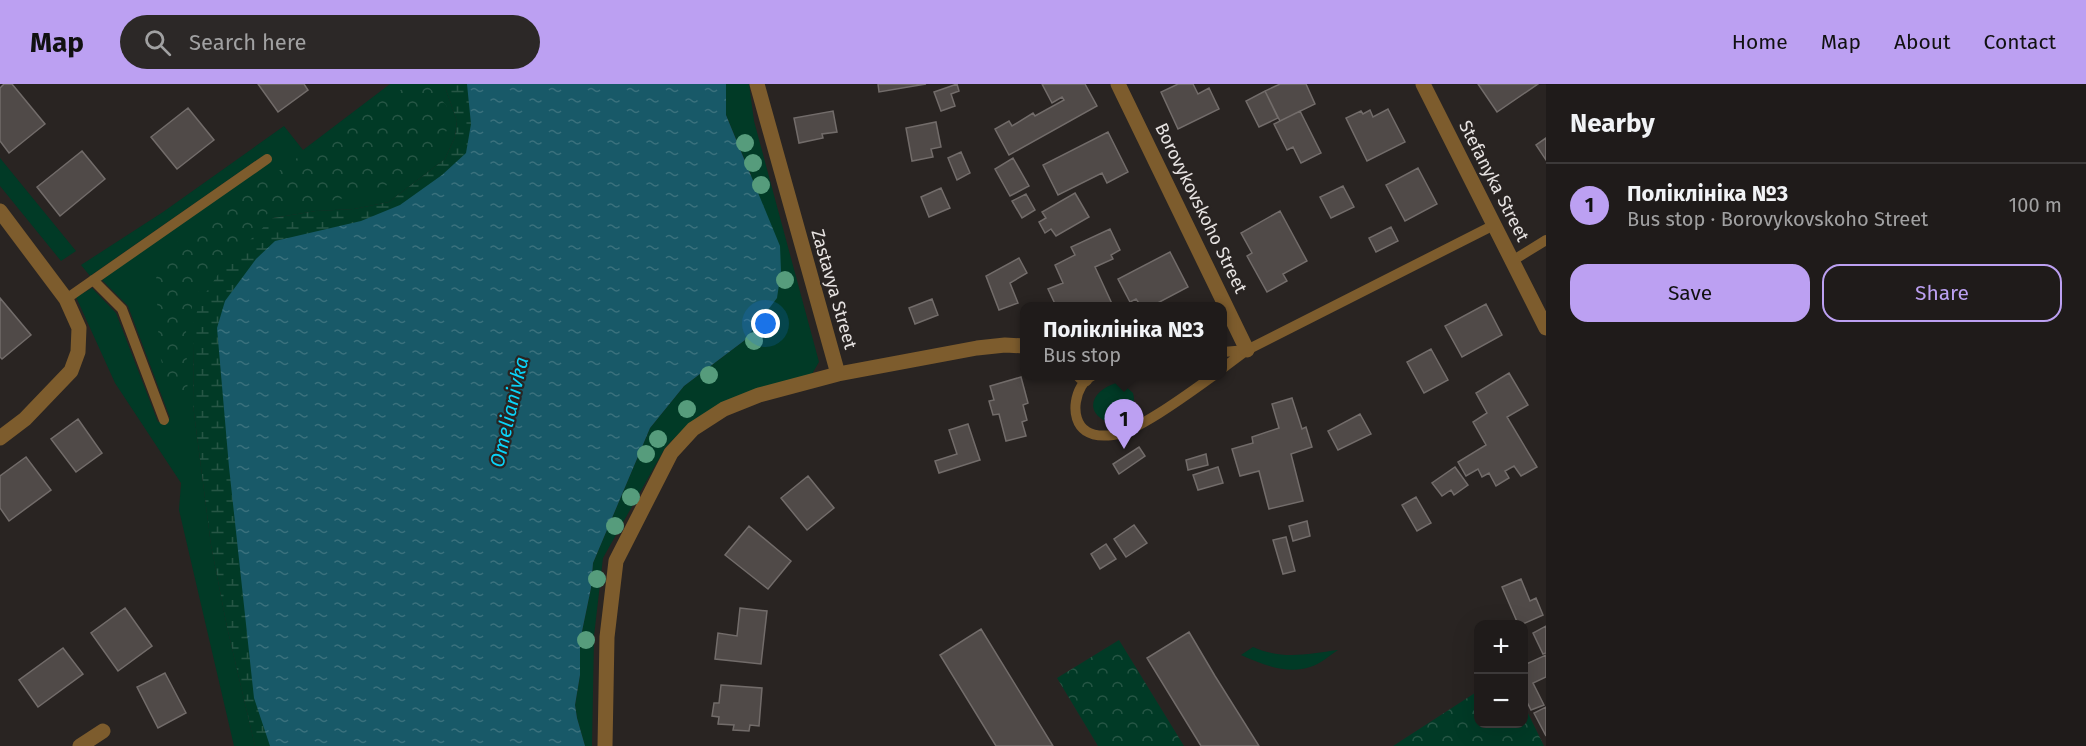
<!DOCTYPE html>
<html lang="en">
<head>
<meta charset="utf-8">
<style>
  :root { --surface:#1f1b1a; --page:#2c2827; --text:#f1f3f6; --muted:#a1a1a2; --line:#3c3939; --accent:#bca0f2 }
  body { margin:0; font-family:"Fira Sans",sans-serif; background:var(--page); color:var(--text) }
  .controls { position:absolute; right:18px; bottom:18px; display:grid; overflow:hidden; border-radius:12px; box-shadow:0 6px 24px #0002 }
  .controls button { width:54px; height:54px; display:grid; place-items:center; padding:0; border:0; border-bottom:2px solid var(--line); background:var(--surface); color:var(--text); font:30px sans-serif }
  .you { position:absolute; left:766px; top:240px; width:21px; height:21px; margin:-15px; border:4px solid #fff; border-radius:50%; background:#1a73e8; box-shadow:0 0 0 9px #1a73e833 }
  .badge { display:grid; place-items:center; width:39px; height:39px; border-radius:50%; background:var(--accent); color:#111; font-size:20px; font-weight:700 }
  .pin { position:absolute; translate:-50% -50px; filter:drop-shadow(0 2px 3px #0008) }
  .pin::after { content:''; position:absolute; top:32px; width:21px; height:18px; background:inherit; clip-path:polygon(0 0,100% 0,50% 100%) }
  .popup { position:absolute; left:1020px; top:218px; width:207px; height:78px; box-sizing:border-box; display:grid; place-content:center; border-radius:12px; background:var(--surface); filter:drop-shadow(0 2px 4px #0005); font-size:20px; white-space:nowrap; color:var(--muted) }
  .popup b { font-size:22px; color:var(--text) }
  .popup::after { content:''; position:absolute; left:50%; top:100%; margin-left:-12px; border:12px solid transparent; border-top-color:var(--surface) }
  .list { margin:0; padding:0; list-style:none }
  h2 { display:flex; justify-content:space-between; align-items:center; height:78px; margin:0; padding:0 24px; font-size:26px }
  h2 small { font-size:20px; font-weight:400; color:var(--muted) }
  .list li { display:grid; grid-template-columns:39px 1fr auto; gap:18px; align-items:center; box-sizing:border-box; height:84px; padding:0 24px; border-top:2px solid var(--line) }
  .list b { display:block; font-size:22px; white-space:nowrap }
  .list p { margin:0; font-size:20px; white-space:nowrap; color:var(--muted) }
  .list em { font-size:20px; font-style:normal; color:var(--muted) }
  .actions { display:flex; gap:12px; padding:18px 24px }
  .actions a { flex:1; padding:14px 0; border:2px solid var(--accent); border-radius:18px; text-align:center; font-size:21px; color:var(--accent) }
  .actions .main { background:var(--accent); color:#111 }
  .icon { flex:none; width:33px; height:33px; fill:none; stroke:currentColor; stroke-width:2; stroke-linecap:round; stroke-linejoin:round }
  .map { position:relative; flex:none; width:1546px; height:662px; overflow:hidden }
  header { display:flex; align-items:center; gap:36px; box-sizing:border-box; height:84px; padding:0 30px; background:var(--accent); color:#111 }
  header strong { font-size:28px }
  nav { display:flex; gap:33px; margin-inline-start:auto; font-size:21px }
  .search { width:420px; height:54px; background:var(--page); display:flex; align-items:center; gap:15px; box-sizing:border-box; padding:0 21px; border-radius:33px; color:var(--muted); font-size:22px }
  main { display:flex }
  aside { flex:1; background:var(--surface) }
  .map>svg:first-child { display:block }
  .grass { fill:#013a26 }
  .forest { fill:url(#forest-crowns) }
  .wetland { fill:url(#wetland-marsh) }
  .water { fill:url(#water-ripples) }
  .building { fill:#504a48; stroke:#726c6a; stroke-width:1.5 }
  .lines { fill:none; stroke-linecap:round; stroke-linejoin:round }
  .lane { stroke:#7d5c2d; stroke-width:10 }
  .street { stroke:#7d5c2d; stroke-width:15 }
  .tree { fill:#569c7c }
  .labels { text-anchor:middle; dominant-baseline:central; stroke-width:4.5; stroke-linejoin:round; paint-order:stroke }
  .street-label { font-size:18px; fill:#e7e3e2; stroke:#292422 }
  .water-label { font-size:20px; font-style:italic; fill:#0ad3f8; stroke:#292422 }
</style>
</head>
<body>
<header>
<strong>Map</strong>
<div class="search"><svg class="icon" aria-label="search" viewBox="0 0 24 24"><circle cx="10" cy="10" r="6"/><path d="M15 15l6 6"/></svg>Search here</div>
<nav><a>Home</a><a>Map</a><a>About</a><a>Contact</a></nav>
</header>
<main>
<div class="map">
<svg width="1546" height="662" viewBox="0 0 1546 662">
  <defs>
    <pattern id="forest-crowns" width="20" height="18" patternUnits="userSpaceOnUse" patternTransform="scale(1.5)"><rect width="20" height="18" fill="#013a26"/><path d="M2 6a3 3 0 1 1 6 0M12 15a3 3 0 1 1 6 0" fill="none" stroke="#265645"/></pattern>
    <pattern id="wetland-marsh" width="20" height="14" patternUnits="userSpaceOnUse" patternTransform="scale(1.5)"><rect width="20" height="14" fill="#013a26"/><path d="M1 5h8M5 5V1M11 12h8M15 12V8" fill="none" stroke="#265645"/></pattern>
    <pattern id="water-ripples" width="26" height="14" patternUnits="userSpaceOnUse" patternTransform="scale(1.5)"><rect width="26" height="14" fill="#185968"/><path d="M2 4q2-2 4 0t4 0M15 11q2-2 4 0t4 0" fill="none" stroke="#3a717d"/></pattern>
  </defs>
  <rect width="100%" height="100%" fill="#292422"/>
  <!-- grass -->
  <path class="grass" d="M390,0H444L457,37L455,53L445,75L389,118L354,125L316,127L273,134L194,257L193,321L211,461L227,543L255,662H234L179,426L181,399L115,299L76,213L92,204L116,229L158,338L170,334L128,222L102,196L264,71L90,192L81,181L163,128L284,42L303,66Z
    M726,0H749L754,37L819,278L812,290C760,308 702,321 665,364L603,474L594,552L592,662H585L577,634L575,621L580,591V557L591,504L593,479L650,344L684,302L745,256L751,91L726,31Z
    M0,74L76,167L61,177L0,102Z
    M1116,299L1123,300L1133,309C1138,327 1123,340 1105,337C1082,324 1096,305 1116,299Z
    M1253,563C1282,576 1308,570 1338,566C1329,572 1320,580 1310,583C1287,591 1261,580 1241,571Z"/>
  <!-- forest -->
  <path class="forest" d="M427,1L446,21L449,43L429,75L394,99L345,114L269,128L220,179L195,212L186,245L188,324L167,298L159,268L156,186L175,160L252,101L276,89L359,30L400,6Z
    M1119,556L1184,662H1098L1057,594Z
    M1478,607V640H1524V621L1544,662H1393Z"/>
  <!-- wetland -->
  <path class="wetland" d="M444,0H485L490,35L280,662H255L227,543L211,461L193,321L194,235L203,213L225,180L273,134L316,127L354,125L389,118L445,75L455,53L457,37Z"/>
  <!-- water -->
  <path class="water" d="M467,0H726V31L780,162L781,187L777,214L745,256L684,302L650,344L593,479L591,504L580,557V591L575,621L577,634L585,662H270L254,614L229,383L217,244L225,217L256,175L275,157L361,137L400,121L442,91L466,69L471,40Z"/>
  <!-- building -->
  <path class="building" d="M4,0H12L45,40L9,69L0,57V4Z
    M258,0H304L308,6L278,28Z
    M878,0H926L879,8Z
    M957,0L959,7L951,10L955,22L941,27L934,8Z
    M1042,0H1085L1097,22L1009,71L995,45L1009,37L1012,42L1033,29L1035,32L1064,16L1062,13L1052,19Z
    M1178,0H1193L1198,10L1209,4L1219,25L1178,45L1161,8Z
    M1280,0H1306L1315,20L1280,37L1265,7Z
    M1478,0H1538L1497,28Z
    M1265,7L1278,34L1259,43L1246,17Z
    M188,24L214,56L177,85L151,53Z
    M1388,25L1405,58L1367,77L1346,34L1361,27L1363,30L1370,26L1373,33Z
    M833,27L837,48L822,50L823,54L799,59L794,34Z
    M1300,27L1321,69L1301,79L1293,63L1287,66L1274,40Z
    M936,38L941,63L931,65L933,73L912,77L906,44Z
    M1108,48L1128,88L1107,99L1102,89L1058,111L1043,81Z
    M1546,54V76L1536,61Z
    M82,67L105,95L60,132L37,103Z
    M961,68L970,89L957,96L948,74Z
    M1013,74L1029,102L1010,112L995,85Z
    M1418,84L1437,120L1405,137L1386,101Z
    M1343,102L1354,123L1331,134L1320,113Z
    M941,104L950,124L929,133L921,113Z
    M1075,109L1089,133L1056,152L1051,145L1045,149L1039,138L1046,134L1042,128Z
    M1026,110L1035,126L1022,134L1012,117Z
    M1280,127L1307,177L1283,190L1287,197L1267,208L1247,172L1252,169L1241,149Z
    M1391,143L1398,157L1376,168L1369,154Z
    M1110,145L1120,166L1111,171L1113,175L1095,183L1113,222H1056L1048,205L1063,199L1055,181L1075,171L1071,163Z
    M1170,168L1188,203L1152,222H1141L1136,215L1130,218L1118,195Z
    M1019,174L1027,189L1010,199L1018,219L999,226L986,192Z
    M0,214L31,251L2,275L0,273Z
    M932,215L938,231L915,240L909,224Z
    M1486,220L1502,251L1462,273L1445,242Z
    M1431,265L1448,296L1424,309L1407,278Z
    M1509,289L1528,321L1507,333L1537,383L1521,392L1514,382L1505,387L1509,394L1496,402L1489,389L1482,393L1478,385L1466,392L1458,378L1486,361L1473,338L1487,329L1476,309Z
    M1021,293L1028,319L1023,321L1027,336L1022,338L1026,352L1006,357L999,330L993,331L989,317L994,316L990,302Z
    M1292,314L1302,345L1306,343L1312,363L1291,370L1303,417L1269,425L1259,387L1240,392L1232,365L1253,359L1252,353L1279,344L1272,320Z
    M1360,330L1371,350L1338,366L1328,347Z
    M78,335L102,369L76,388L51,355Z
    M968,340L980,376L939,389L935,377L957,370L949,346Z
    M1139,363L1145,372L1119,390L1113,380Z
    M1206,370L1208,381L1188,386L1186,376Z
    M26,373L51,406L9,437L0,424V392Z
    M1218,383L1223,399L1198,406L1193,391Z
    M1455,383L1468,401L1454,411L1451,406L1442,412L1432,399Z
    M808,392L834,424L807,446L781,414Z
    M1416,413L1431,439L1417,447L1402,421Z
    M1307,437L1310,452L1293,457L1289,442Z
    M1134,441L1147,459L1126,473L1114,455Z
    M749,442L791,477L768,505L725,471Z
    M1286,453L1295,487L1283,490L1273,456Z
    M1106,460L1116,475L1100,485L1091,470Z
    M1521,495L1530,517L1536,514L1543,531L1523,540H1518L1502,503Z
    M125,524L152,562L118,587L91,549Z
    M740,524L767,527L761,580L715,575L718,549L737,552Z
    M1546,542V569L1543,570L1533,549Z
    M981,545L1053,662H996L940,571Z
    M1189,548L1215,592L1259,662H1201L1147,574Z
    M63,564L83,590L38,623L19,596Z
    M1546,571V593L1533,599L1544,621L1531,626L1524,612V581Z
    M165,589L186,629L158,644L137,603Z
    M721,601L762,604L759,642L750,641L749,647L733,646L734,641L718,640L719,633L712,632L714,619H719Z
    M1546,623V652L1534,629Z"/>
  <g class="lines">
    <!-- lane -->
    <path class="lane" d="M1512,177L1546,156
      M93,196L122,225L164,336
      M66,215L267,75
      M1223,268L1247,266
      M1223,284L1247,266L1494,141
      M1092,292C1075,300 1068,335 1086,347C1093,352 1105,352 1113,351C1137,348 1192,307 1213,292"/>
    <!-- street -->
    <path class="street" d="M757,0L838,290
      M1118,0L1247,266
      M1423,0L1546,244
      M0,127L66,215L79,244L78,268L71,287L25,335L0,354
      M1081,292L1085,295
      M80,662L103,647
      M605,662L607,553L616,477L671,369L693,345L724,325L759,311L838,290L977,264L1005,261L1025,262"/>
  </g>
  <!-- trees -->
  <g class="tree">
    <circle cx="745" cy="59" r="9"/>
    <circle cx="753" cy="79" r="9"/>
    <circle cx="761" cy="101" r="9"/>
    <circle cx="785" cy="196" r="9"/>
    <circle cx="767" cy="235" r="9"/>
    <circle cx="754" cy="257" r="9"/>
    <circle cx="709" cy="291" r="9"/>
    <circle cx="687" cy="325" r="9"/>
    <circle cx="658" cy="355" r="9"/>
    <circle cx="646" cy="370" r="9"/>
    <circle cx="631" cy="413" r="9"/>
    <circle cx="615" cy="442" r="9"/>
    <circle cx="597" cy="495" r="9"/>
    <circle cx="586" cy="556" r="9"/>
  </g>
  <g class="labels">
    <!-- street labels -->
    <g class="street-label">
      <text transform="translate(1494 97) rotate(63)">Stefanyka Street</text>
      <text transform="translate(1201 124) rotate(64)">Borovykovskoho Street</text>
      <text transform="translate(834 205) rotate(74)">Zastavya Street</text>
    </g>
    <!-- water labels -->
    <g class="water-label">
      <text transform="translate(509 328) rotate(-77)">Omelianivka</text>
    </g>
  </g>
</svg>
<div class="controls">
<button>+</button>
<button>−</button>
</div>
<div class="you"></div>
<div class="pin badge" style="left:1124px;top:365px">1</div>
<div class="popup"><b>Поліклініка №3</b>Bus stop</div>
</div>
<aside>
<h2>Nearby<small></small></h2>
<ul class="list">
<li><span class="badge">1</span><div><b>Поліклініка №3</b><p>Bus stop · Borovykovskoho Street</p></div><em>100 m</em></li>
</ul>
<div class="actions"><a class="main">Save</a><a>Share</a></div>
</aside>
</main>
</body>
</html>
